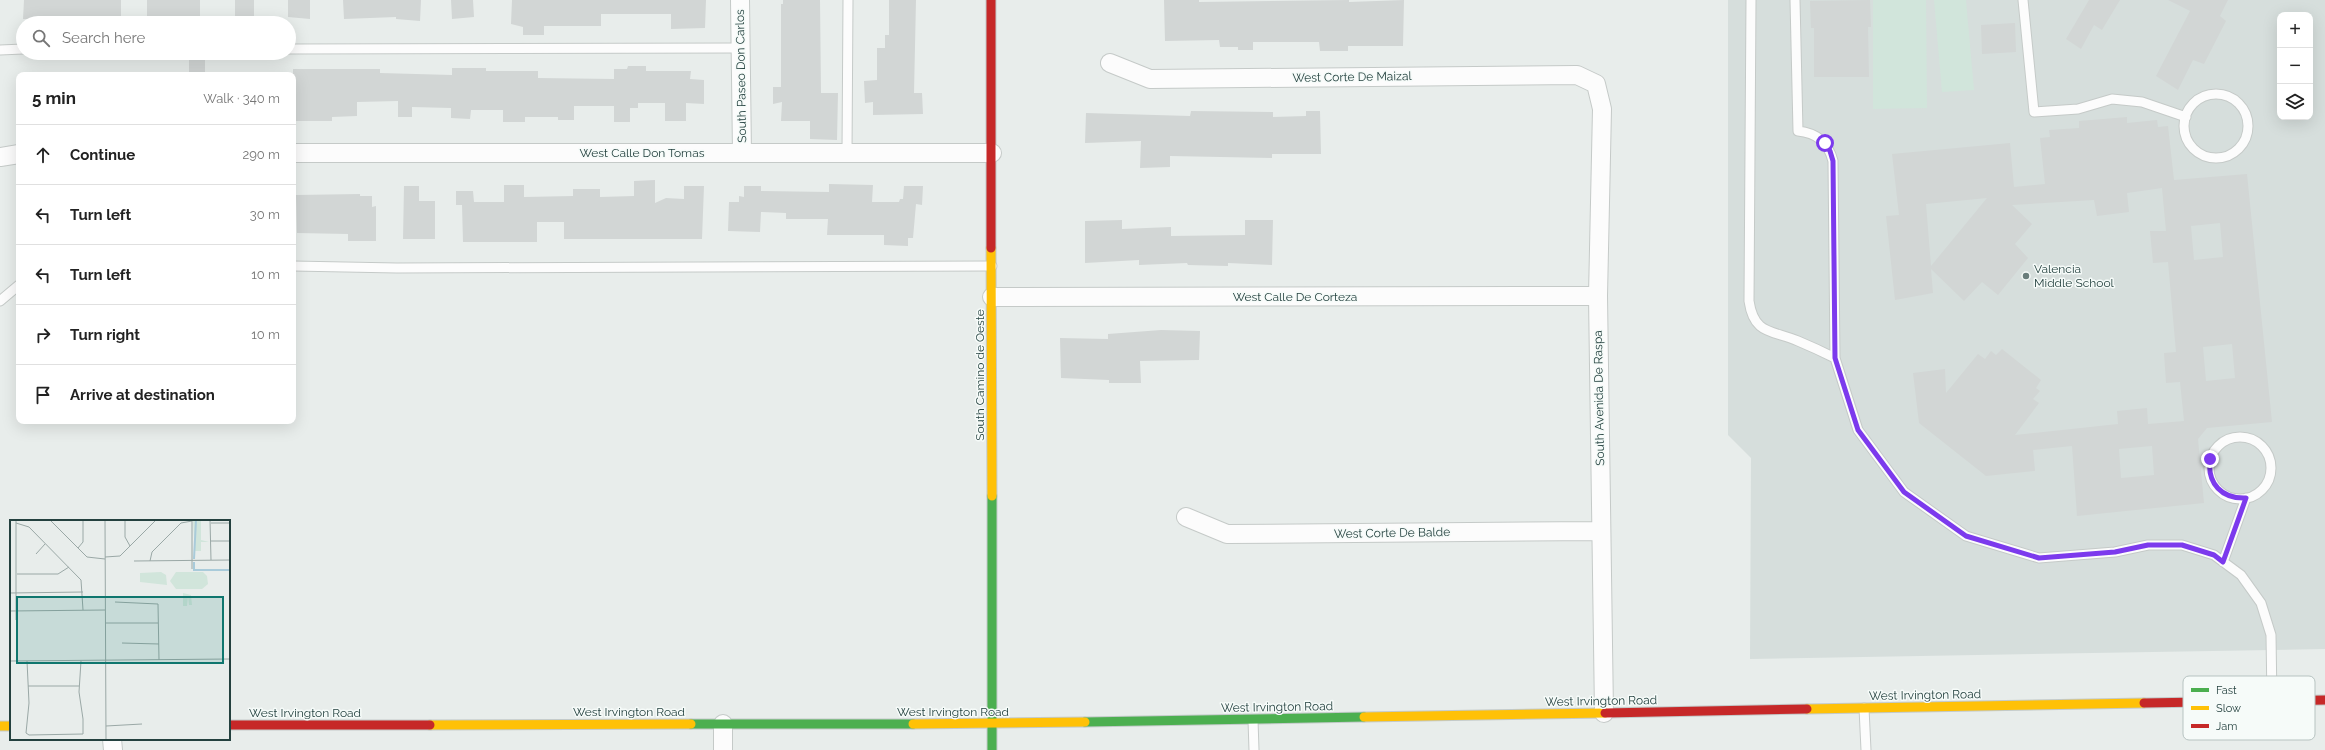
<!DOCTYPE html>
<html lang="en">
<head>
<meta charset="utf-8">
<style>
  :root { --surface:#fff; --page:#f2f2f2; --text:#222; --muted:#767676; --line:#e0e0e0 }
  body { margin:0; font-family:Raleway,sans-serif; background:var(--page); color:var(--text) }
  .controls { position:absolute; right:12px; top:12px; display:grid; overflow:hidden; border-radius:8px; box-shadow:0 4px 16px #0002 }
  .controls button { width:36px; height:36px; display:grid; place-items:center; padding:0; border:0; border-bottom:1px solid var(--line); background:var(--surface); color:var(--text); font:20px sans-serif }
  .stop { position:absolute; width:12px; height:12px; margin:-9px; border:3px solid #7c3aed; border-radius:50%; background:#fff }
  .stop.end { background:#7c3aed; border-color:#fff; box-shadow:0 1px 4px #0008 }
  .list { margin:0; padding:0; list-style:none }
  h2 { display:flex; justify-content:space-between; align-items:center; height:52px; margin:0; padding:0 16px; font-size:17px }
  h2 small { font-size:13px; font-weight:400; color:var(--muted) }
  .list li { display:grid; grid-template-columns:26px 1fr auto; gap:12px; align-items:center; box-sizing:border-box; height:60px; padding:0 16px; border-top:1px solid var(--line) }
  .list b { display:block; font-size:15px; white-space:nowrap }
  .list em { font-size:13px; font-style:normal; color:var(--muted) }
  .icon { flex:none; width:22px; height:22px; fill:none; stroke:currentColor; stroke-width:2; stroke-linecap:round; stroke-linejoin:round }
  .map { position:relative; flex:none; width:2325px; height:750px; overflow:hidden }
  .search { position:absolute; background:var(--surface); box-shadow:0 4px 16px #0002; left:16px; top:16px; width:280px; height:44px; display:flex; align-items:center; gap:10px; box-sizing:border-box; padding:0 14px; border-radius:22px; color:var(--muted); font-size:15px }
  .panel { position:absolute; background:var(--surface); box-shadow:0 4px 16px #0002; left:16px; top:72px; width:280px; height:352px; border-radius:8px }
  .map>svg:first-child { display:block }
  .built { fill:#d6dedc; fill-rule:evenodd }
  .green { fill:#d1e5db }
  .building { fill:#d2d6d5; fill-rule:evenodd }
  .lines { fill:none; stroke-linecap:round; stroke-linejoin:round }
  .lane-casing { stroke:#c5cac8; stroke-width:11 }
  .street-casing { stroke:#c5cac8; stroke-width:20 }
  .fast-casing { stroke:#c3cac9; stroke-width:11 }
  .slow-casing { stroke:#c3cac9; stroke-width:11 }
  .jam-casing { stroke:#c3cac9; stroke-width:11 }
  .lane { stroke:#fcfcfc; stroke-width:9 }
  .street { stroke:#fcfcfc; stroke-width:18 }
  .fast { stroke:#4caf50; stroke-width:9 }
  .slow { stroke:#ffc107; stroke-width:9 }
  .jam { stroke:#c62828; stroke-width:9 }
  .route { stroke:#7c3aed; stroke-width:5 }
  .poi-dot { fill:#697d7b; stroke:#f6fbf9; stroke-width:1.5 }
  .labels { text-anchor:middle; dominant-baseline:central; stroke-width:3; stroke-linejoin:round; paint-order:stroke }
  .street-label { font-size:12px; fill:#24413f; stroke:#f6fbf9 }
  .poi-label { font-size:12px; fill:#24413f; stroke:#f6fbf9; text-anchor:start }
  .inset-river { fill:none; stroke:#a9cbda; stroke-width:2 }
  .inset-road { fill:none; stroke:#9aa8a6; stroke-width:1 }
  .view { fill:#0f766e; fill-opacity:0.15; stroke:#0f766e; stroke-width:2 }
  .inset-edge { fill:none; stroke:#24413f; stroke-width:2 }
  .key { fill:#f6fbf9; stroke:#b7c3c1; stroke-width:1 }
  .key-label { font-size:11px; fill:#24413f }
</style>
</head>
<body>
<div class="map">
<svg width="2325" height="750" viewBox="0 0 2325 750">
  <rect width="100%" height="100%" fill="#e8edeb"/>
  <!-- built -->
  <path class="built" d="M1728,0H2325V649L1750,659L1751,458L1728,435ZM2280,15H2310V117H2280Z"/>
  <!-- green -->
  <path class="green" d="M1873,0H1926L1927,108L1873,109Z
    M1934,0H1966L1974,90L1942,92Z"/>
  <!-- building -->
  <path class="building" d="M24,0H121V16H114V23L72,22V19H23Z
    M147,0H200V16L168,18V22H147Z
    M235,0H254V21H235Z
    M288,0H310V19L288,17Z
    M343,0H421L420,21L396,19V17L344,19Z
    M451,0H473L474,17L452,19Z
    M512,0H706L705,28L671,29V14H601V26H544V35H523V27L511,24Z
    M783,0H820L821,93H838L837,140L810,139V121H781L782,102L773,104V87H781V4H783Z
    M889,0H916L914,93H922L923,114L873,115V102L865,103L864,81L877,80V48H885V35H889Z
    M1164,0H1199V2L1349,0V2L1404,0L1403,46H1348V51H1320L1319,42H1253V50H1238V47H1220L1219,40L1165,41Z
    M1870,0L1871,27H1868L1869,77H1814V28H1811L1810,1Z
    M2089,0H2120L2102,30L2094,25L2081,49L2066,39Z
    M2168,0H2228L2220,16L2226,21L2204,64L2193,60L2178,90L2156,76L2190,11Z
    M2015,23L2016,52L1982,54L1981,25Z
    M189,56H205V75H189Z
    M628,66H646V71H691L690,79L704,80V104L686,103V121H665V103H638V108H630V122H614V106H574V120H558V117H525V122H503V110H471L470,119L451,118V108L412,107V117H398V101L357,102V116L332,117V121H293V69H380V73L452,75V68H486V71H538V78L614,79V69H627Z
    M1191,111L1273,112V117L1306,116V111H1320L1321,154H1272V158L1170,156V167L1140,168L1141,141L1085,143L1086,113L1190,116Z
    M2127,117V123L2157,120L2158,127L2168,126L2174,180L2247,174L2272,422L2207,428L2198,439L2204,503L2077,516L2072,446L2033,450L2035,471L1986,476L1919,423L1913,373L1945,369L1946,393L1978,354L1985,359L1991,351L1996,355L2002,349L2041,380L2036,388L2040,391L2033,399L2039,403L2015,435L2118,424L2117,411L2147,408L2148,424L2184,421L2180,382L2166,383L2164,353L2176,352L2168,262L2153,263L2150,231H2166L2162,188L2127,193L2129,212L2097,216L2094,200L2012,205L2032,224L2015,244L2028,258L1998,295L1982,282L1964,301L1931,269L1933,293L1895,300L1886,216L1899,215L1892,154L2010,143L2014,187L2045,184L2040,138L2050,137L2049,130L2079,128V121ZM1987,198L1931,266L1926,204ZM2220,223L2223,257L2194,260L2191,226ZM2232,344L2235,378L2206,381L2203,347ZM2152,446L2154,475L2121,478L2119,449Z
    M655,180V203L666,198L684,199V186H704L702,239H564V222H537V242H463L462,205H456V191H473L474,202H504V185H524V197L573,196V189H600V197L634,196V181Z
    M829,184L873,185L872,202H899L900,199H903L904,186H923L922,205L916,204L913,238H908V246L884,245V235H827L828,219H786V213L761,212L760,232L728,231L729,202H739V196L744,197V186H761V191L829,192Z
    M404,186H419V201H435V239H403Z
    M360,194V196H372V207L376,206V241H348V234L297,233L296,195Z
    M1122,220V229L1171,227V236L1245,235V220H1273L1272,265L1228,263V266L1188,265L1187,263L1139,265V260L1085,263V221Z
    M1161,330L1200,331L1199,360L1140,361L1141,383H1109V380L1061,378L1060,338L1108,339V334Z"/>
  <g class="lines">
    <defs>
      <path id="lane" d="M1751,0L1749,301C1754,335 1772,330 1798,341C1810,346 1823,352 1835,358L1858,430L1904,492L1966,536L2039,558L2115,552L2148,545H2182L2214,555L2241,575L2261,603L2271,635L2272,701
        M1795,0L1798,131C1817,133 1828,142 1833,161L1835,358
        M2023,0L2034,112L2078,109L2112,99L2142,102L2186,117
        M289,49L740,48
        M0,50L23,49
        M2184 126a32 32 0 1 1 64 0a32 32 0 1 1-64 0Z
        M847,153L848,0
        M293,266L397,268L992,266
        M0,301L19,285
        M2209 468a31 31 0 1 1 62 0a31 31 0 1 1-62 0Z
        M2223,562L2246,498
        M1864,708L1866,750
        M1253,720L1254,750"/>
      <path id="street" d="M740,0L742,153
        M1110,63L1150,79L1577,75L1596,84L1602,109L1598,296L1604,713
        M293,153H992
        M0,157L19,154
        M992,297L1598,296
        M1186,517L1227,534L1601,531
        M723,724V750
        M112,739L113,750"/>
      <path id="fast" d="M992,496V750
        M1085,722L1364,717
        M691,724H913"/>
      <path id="slow" d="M991,248L992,496
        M1807,709L2144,703
        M1364,717L1605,713
        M913,724L1085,722
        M430,725L691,724
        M0,726H11"/>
      <path id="jam" d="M991,0V248
        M2144,703L2325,700
        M1605,713L1807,709
        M229,725H430"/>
    </defs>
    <!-- lane casing -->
    <use href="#lane" class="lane-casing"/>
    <!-- street casing -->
    <use href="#street" class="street-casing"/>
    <!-- fast casing -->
    <use href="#fast" class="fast-casing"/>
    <!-- slow casing -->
    <use href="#slow" class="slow-casing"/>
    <!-- jam casing -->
    <use href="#jam" class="jam-casing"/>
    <!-- lane -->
    <use href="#lane" class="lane"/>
    <!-- street -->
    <use href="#street" class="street"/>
    <!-- fast -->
    <use href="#fast" class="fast"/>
    <!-- slow -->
    <use href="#slow" class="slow"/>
    <!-- jam -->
    <use href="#jam" class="jam"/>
  </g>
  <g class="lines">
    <!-- route -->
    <path class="route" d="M1825,143L1830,151L1833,161L1835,358L1858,430L1904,492L1966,536L2039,558L2115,552L2148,545H2182L2214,555L2223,562L2246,498C2222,499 2207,484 2210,459"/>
  </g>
  <!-- markers -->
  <circle class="poi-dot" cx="2026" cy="276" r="4"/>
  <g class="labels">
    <!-- street labels -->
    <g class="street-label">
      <text transform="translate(741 76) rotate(-91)">South Paseo Don Carlos</text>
      <text transform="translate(1352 77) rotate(-1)">West Corte De Maizal</text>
      <text x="642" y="153">West Calle Don Tomas</text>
      <text x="1295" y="297">West Calle De Corteza</text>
      <text transform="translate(980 375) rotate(-90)">South Camino de Oeste</text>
      <text transform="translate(1599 398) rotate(-91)">South Avenida De Raspa</text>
      <text transform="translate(1392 533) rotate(-1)">West Corte De Balde</text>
      <text transform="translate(1925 695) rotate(-1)">West Irvington Road</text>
      <text transform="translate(1601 701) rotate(-1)">West Irvington Road</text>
      <text transform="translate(1277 707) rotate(-1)">West Irvington Road</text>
      <text x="629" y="712">West Irvington Road</text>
      <text x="953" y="712">West Irvington Road</text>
      <text x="305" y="713">West Irvington Road</text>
    </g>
    <!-- poi labels -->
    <g class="poi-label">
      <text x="2034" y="269">Valencia<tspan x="2034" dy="14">Middle School</tspan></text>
    </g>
  </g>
  <!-- overview -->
  <g transform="translate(10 520)">
    <rect width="220" height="220" fill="#e8edeb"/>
    <path d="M183,0H191V20L199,22H191V31H185V38ZM151,52L156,55L157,65L130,62V53ZM166,52H193L197,56L198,64L192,69H166L160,61ZM173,73L181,75L182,85H179L178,76L177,86H173Z" fill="#d1e5db"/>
    <path class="inset-river" d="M184,39L186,0M184,42V50H220"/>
    <path class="inset-road" d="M40,0L77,37L95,39M95,0L96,220M115,0V17L120,26M200,0L201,40M182,1V49M6,3L19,7L71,60L73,90M201,3H220M201,21H220M68,28L73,22V0M26,34L35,24M95,37L110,36L146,0M124,41L220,40M140,41L142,32L171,3L182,1M7,54H48L59,47M0,73L73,72M105,82L148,84L149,140M0,91L95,90M6,100V0M95,103H148M112,123L149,124M0,141L220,139M17,141L19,183L16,213L19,215L73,214V199L69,172L71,141M18,166H69M96,206L132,204"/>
    <path class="view" d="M7,77H213V143H7Z"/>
    <rect width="220" height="220" class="inset-edge"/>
  </g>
  <!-- legend -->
  <rect x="2183" y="676" width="132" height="64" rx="6" class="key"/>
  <rect x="2191" y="688" width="18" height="4" fill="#4caf50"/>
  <rect x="2191" y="706" width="18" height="4" fill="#ffc107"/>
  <rect x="2191" y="724" width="18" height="4" fill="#c62828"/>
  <g class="key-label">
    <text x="2216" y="694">Fast</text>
    <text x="2216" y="712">Slow</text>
    <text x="2216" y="730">Jam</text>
  </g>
</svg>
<div class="controls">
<button>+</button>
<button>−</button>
<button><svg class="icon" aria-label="layers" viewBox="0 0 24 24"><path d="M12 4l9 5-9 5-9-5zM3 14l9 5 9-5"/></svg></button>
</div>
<div class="stop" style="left:1825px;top:143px"></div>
<div class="stop end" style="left:2210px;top:459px"></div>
<div class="search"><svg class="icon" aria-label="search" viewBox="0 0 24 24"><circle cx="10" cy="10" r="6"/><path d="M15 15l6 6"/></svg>Search here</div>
<section class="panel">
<h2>5 min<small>Walk · 340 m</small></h2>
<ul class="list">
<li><svg class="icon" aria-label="ahead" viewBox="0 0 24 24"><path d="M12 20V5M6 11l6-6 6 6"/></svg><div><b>Continue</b></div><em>290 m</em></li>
<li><svg class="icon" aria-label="left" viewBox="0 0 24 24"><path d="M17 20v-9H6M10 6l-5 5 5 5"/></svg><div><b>Turn left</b></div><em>30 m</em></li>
<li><svg class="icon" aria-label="left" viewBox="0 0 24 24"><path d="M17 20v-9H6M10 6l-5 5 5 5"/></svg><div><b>Turn left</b></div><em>10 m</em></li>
<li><svg class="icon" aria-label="right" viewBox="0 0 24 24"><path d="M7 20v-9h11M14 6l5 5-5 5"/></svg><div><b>Turn right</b></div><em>10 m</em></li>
<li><svg class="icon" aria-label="arrive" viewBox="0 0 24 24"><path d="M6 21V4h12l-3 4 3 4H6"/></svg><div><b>Arrive at destination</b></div></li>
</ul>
</section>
</div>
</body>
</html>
